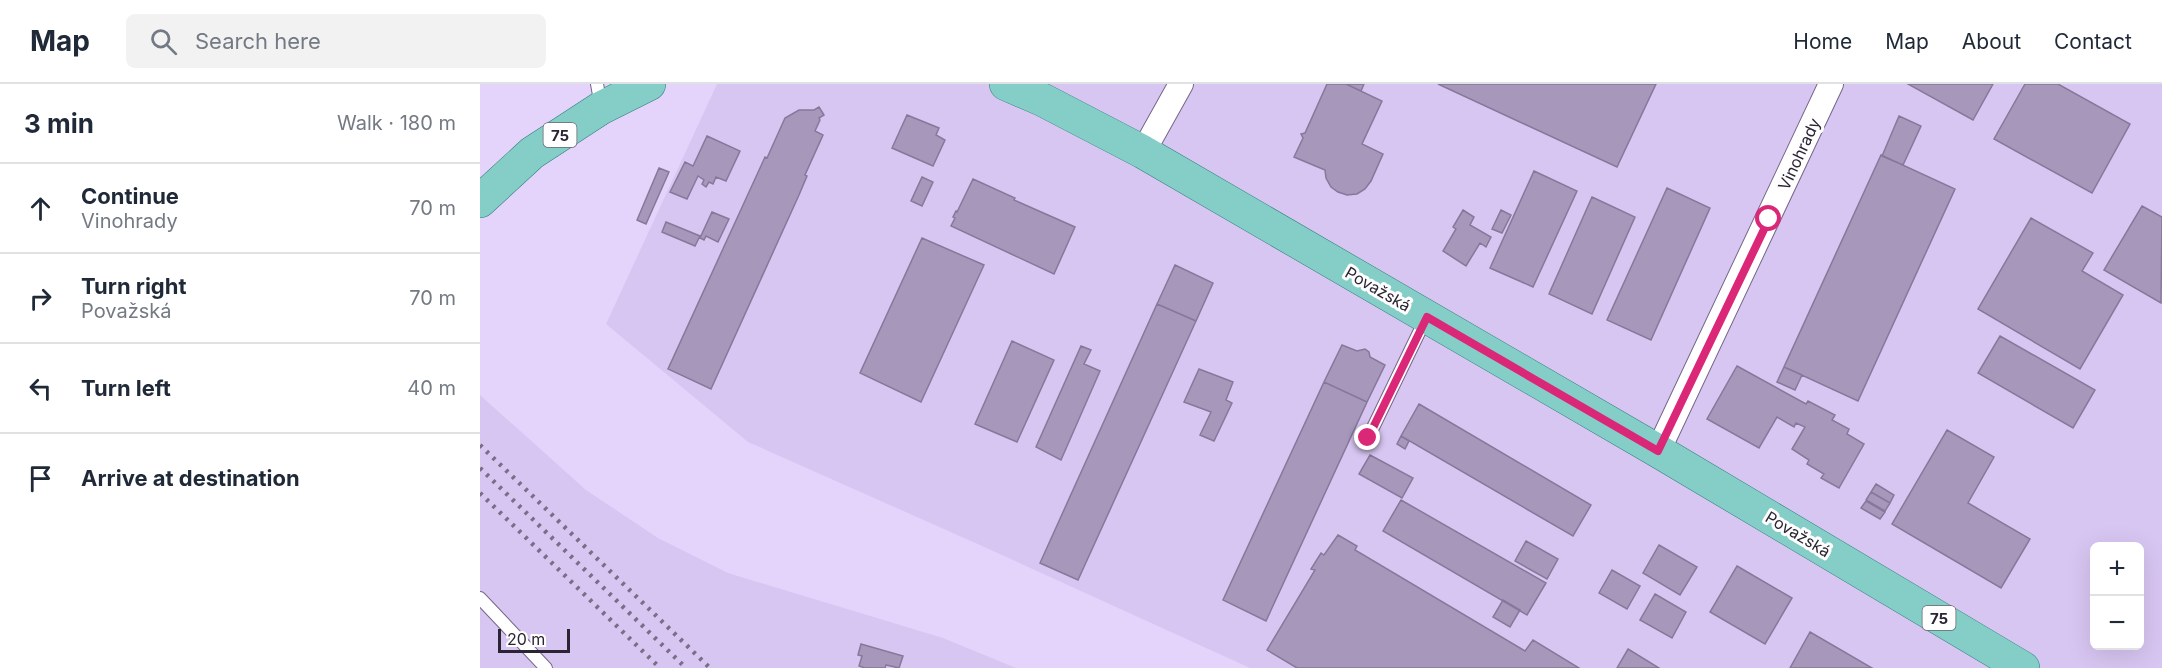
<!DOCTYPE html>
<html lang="en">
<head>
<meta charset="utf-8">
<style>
  :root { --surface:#fff; --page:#f2f2f3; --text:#1f2937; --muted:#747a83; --line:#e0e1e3 }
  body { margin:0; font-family:Inter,sans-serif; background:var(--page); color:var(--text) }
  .controls { position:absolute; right:18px; bottom:18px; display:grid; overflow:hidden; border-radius:9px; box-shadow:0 6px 24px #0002 }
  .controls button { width:54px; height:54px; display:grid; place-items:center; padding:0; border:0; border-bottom:2px solid var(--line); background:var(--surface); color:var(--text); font:30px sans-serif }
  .scale { position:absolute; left:18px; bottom:15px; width:72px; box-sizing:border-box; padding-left:6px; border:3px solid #2b2433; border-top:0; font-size:16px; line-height:21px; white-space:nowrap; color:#2b2433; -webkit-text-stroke:4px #fefefe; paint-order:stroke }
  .stop { position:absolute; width:18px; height:18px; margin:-14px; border:4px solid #db2777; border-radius:50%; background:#fff }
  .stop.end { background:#db2777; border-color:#fff; box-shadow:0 2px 6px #0008 }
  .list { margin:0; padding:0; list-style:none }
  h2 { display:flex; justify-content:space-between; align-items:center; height:78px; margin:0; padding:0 24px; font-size:26px }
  h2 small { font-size:20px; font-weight:400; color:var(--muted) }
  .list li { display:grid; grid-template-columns:39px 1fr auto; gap:18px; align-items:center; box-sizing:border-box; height:90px; padding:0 24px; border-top:2px solid var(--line) }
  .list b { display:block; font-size:22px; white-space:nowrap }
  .list p { margin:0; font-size:20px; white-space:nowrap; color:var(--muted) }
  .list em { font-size:20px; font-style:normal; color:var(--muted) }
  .icon { flex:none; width:33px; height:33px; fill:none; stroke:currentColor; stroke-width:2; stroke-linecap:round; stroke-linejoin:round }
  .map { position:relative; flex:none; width:1682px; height:584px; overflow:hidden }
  header { display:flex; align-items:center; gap:36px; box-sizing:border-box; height:84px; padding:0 30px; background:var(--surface); border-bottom:2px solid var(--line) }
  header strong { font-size:28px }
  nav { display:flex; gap:33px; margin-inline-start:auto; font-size:21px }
  .search { width:420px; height:54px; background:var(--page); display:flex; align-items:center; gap:15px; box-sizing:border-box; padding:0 21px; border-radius:9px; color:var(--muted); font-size:22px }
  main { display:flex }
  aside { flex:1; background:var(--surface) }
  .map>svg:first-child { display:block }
  .built { fill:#d8c6f2; fill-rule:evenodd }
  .building { fill:#a697bb; stroke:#87789b; stroke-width:1.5 }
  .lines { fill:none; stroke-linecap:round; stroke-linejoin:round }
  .service-casing { stroke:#756688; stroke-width:14 }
  .minor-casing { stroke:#756688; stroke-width:26 }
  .primary-casing { stroke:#307e7a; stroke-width:34 }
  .service { stroke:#fff; stroke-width:12 }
  .minor { stroke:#fff; stroke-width:24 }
  .primary { stroke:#84cec7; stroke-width:33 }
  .rail { stroke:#796e87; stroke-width:4.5; stroke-dasharray:3 6; stroke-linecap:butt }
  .route { stroke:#db2777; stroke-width:8 }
  .labels { text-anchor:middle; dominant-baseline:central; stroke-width:6; stroke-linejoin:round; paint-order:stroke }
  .shield { fill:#fefefe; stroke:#6a6570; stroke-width:1.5 }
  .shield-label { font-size:15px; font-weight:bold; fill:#2b2433 }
  .street-label { font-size:16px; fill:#2b2433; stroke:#fefefe }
</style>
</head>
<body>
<header>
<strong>Map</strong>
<div class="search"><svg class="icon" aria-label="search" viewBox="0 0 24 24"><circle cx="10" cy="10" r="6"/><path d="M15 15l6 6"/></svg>Search here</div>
<nav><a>Home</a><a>Map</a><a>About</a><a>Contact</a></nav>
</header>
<main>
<aside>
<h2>3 min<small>Walk · 180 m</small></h2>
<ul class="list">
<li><svg class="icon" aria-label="ahead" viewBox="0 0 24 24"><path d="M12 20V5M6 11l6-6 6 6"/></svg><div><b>Continue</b><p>Vinohrady</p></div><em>70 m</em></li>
<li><svg class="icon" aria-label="right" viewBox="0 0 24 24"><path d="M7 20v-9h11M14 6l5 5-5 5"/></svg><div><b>Turn right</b><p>Považská</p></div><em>70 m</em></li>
<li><svg class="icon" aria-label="left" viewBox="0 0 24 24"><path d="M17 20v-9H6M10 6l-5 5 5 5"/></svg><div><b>Turn left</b></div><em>40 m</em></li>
<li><svg class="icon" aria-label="arrive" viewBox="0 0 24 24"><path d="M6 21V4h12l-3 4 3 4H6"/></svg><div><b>Arrive at destination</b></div></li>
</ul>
</aside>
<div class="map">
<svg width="1682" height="584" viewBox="0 0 1682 584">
  <rect width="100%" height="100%" fill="#e4d4fb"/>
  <!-- built -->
  <path class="built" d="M237,0H1682V584H770L511,466L268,358L126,240ZM1614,462H1660V562H1614Z
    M0,311L106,406L178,454L248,489L463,554L536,584H0Z"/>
  <!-- building -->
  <path class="building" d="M847,0H866L902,17L882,60L903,70L891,97L885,105L877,110L867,111L858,108L851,103L846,94L845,86L814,73L823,54L821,50L825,49Z
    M866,0H884L881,7Z
    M958,0H1176L1137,83Z
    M1428,0H1513L1493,36Z
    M1545,0H1578L1650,40L1612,109L1514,55Z
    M339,23L344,31L339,34L340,36L335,47L343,51L325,91L327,92L319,111L231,305L188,285L285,73L287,74L305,34L319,26H334Z
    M427,31L459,44L456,51L465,56L453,82L412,64Z
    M1419,32L1441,42L1423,81L1402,72Z
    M227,52L260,67L246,97L236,93L233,100L229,98L226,103L222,100L224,96L218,92L207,115L190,108L205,78L213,82Z
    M1401,71L1475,105L1378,317L1304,283Z
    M179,84L189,88L166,140L157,136Z
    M1054,87L1097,107L1053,203L1010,184Z
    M442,93L453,98L442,122L431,117Z
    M493,95L535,114L534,116L595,143L574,190L471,142L475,134L473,133L476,127L477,128Z
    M1187,104L1230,124L1171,256L1127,236Z
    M1112,113L1155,133L1112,230L1069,210Z
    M1662,122L1682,133L1681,219L1624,186Z
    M983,126L994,133L990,141L1011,153L1006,163L1000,159L986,182L963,167L976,145L973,143Z
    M1021,126L1031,131L1022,149L1012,145Z
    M232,128L249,135L238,158L226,152L224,156L220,154Z
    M1551,134L1613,169L1602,187L1643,211L1600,285L1498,225Z
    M186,138L220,152L215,162L182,148Z
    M442,154L504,181L441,318L380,289Z
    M695,181L733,199L716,237L677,220Z
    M677,220L716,237L598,496L560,479Z
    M1520,252L1615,306L1593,344L1498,289Z
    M532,257L574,276L537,358L495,340Z
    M862,261L877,267L885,265L889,268L890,273L905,281L887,318L844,298Z
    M601,262L611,266L604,280L620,287L581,376L556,363Z
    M1257,282L1326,320L1328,317L1355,331L1352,336L1369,345L1367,350L1384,360L1359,404L1341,394L1344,390L1327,380L1329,376L1312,365L1325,343L1316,339L1314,343L1297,333L1279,364L1227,335Z
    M1304,283L1322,291L1315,306L1297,298Z
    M719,285L753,298L746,316L752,319L734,357L720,351L731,328L704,318Z
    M844,298L887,318L786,537L743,516Z
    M939,320L1111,421L1093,452L921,352Z
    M1467,346L1514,373L1488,419L1550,455L1521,504L1412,440Z
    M921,352L929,357L925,365L917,360Z
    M890,371L933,394L922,414L879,390Z
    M1396,400L1414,411L1410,419L1391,408Z
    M1391,408L1410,419L1405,427L1386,416Z
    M921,416L1066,499L1047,531L903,447Z
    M1386,417L1405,428L1400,435L1381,424Z
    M858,451L877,462L875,466L1045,567L1053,556L1099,584H817L787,566L835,486L831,485L841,469L844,471Z
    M1046,457L1078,475L1067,495L1035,477Z
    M1179,461L1217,483L1200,511L1163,489Z
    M1257,482L1312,514L1285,560L1230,528Z
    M1132,486L1160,502L1147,525L1119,509Z
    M1175,510L1206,528L1192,554L1160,536Z
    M1023,516L1040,526L1030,543L1013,533Z
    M1330,548L1392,584H1310Z
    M381,560L423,572L419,584L406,581L405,584H385L379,582L382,572L378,571Z
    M1148,565L1179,584H1137Z"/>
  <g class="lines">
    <defs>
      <path id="service" d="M117,0L121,22
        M888,354L946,234
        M0,514L66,584"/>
      <path id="minor" d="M663,68L701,0
        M1178,367L1351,0"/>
      <path id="primary" d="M526,0L563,16L663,68L1178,367L1543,584
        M0,117L52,69L121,24L169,0"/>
    </defs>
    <!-- service casing -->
    <use href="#service" class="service-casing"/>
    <!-- minor casing -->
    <use href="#minor" class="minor-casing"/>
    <!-- primary casing -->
    <use href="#primary" class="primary-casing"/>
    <!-- service -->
    <use href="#service" class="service"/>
    <!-- minor -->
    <use href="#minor" class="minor"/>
    <!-- primary -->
    <use href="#primary" class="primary"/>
    <!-- rail -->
    <path class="rail" d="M0,361L230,584
      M0,384L206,584
      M0,409L180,584"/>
  </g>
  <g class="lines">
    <!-- route -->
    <path class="route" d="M888,354L947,233L1178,367L1289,135"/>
  </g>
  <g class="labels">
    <!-- shield labels -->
    <g class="shield">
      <rect x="63.5" y="39" width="33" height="24" rx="4.5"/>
      <rect x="1442.5" y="522" width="33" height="24" rx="4.5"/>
    </g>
    <g class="shield-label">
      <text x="80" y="51">75</text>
      <text x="1459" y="534">75</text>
    </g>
    <!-- street labels -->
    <g class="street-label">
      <text transform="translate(1319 70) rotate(-65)">Vinohrady</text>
      <text transform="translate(898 205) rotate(30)">Považská</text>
      <text transform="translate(1318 450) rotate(31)">Považská</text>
    </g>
  </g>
</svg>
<div class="controls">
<button>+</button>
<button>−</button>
</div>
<div class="scale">20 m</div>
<div class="stop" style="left:1289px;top:135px"></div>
<div class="stop end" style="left:888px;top:354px"></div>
</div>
</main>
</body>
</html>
